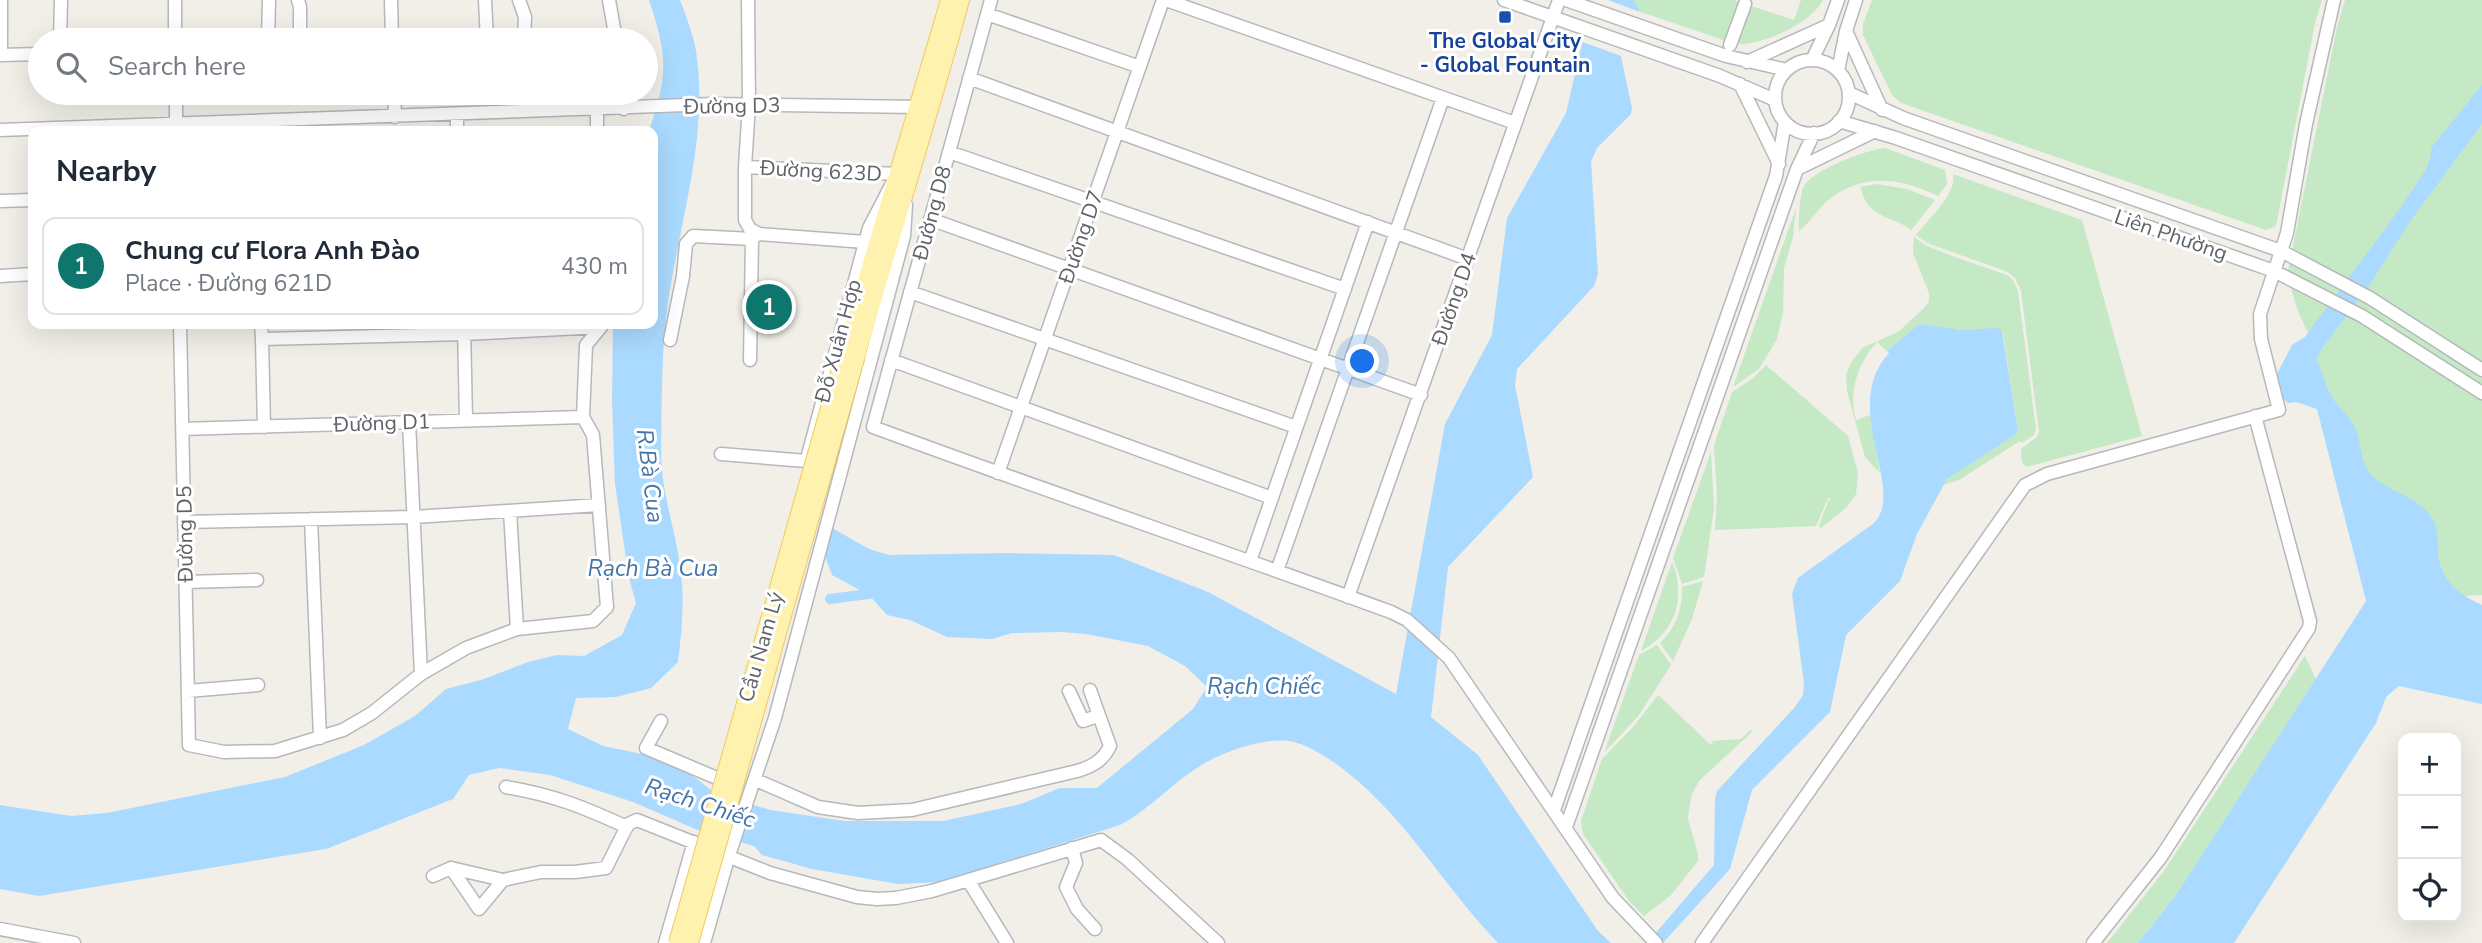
<!DOCTYPE html>
<html lang="en">
<head>
<meta charset="utf-8">
<style>
  :root { --surface:#fff; --page:#f2f2f3; --text:#1f2937; --muted:#747a83; --line:#e0e1e3; --accent:#0f766e }
  body { margin:0; font-family:"Nunito Sans",sans-serif; background:var(--page); color:var(--text) }
  .controls { position:absolute; right:21px; bottom:21px; display:grid; overflow:hidden; border-radius:14px; box-shadow:0 7px 28px #0002 }
  .controls button { width:63px; height:63px; display:grid; place-items:center; padding:0; border:0; border-bottom:2px solid var(--line); background:var(--surface); color:var(--text); font:35px sans-serif }
  .you { position:absolute; left:1363px; top:362px; width:24px; height:24px; margin:-18px; border:5px solid #fff; border-radius:50%; background:#1a73e8; box-shadow:0 0 0 10px #1a73e833 }
  .badge { display:grid; place-items:center; width:46px; height:46px; border-radius:50%; background:var(--accent); color:#fff; font-size:23px; font-weight:700 }
  .pin { position:absolute; translate:-50% -50%; border:4px solid #fff; box-shadow:0 2px 7px #0006 }
  .list { margin:0; padding:0; list-style:none }
  h2 { display:flex; justify-content:space-between; align-items:center; height:91px; margin:0; padding:0 28px; font-size:30px }
  h2 small { font-size:23px; font-weight:400; color:var(--muted) }
  .list li { display:grid; grid-template-columns:46px 1fr auto; gap:21px; align-items:center; box-sizing:border-box; height:98px; margin:0 14px 14px; padding:0 14px; border:2px solid var(--line); border-radius:14px }
  .list b { display:block; font-size:26px; white-space:nowrap }
  .list p { margin:0; font-size:23px; white-space:nowrap; color:var(--muted) }
  .list em { font-size:23px; font-style:normal; color:var(--muted) }
  .icon { flex:none; width:38px; height:38px; fill:none; stroke:currentColor; stroke-width:2; stroke-linecap:round; stroke-linejoin:round }
  .map { position:relative; flex:none; width:2482px; height:943px; overflow:hidden }
  .search { position:absolute; background:var(--surface); box-shadow:0 7px 28px #0002; left:28px; top:28px; width:630px; height:77px; display:flex; align-items:center; gap:18px; box-sizing:border-box; padding:0 24px; border-radius:38px; color:var(--muted); font-size:26px }
  .panel { position:absolute; background:var(--surface); box-shadow:0 7px 28px #0002; left:28px; top:126px; width:630px; height:203px; border-radius:14px }
  .map>svg:first-child { display:block }
  .green { fill:#c5e8c5 }
  .water { fill:#aadaff }
  .pier { fill:#f1efe8 }
  .lines { fill:none; stroke-linecap:round; stroke-linejoin:round }
  .canal { stroke:#aadaff; stroke-width:10 }
  .minor-casing { stroke:#b5b8bc; stroke-width:15 }
  .major-casing { stroke:#f2c960; stroke-width:18 }
  .minor { stroke:#fff; stroke-width:12 }
  .major { stroke:#fff2af; stroke-width:16 }
  .major-bridge-casing { stroke:#f2c960; stroke-width:18; stroke-linecap:butt }
  .major-bridge { stroke:#fff2af; stroke-width:16 }
  .transit-dot { fill:#1a4fb4; stroke:#fff; stroke-width:2.5 }
  .labels { text-anchor:middle; dominant-baseline:central; stroke-width:6; stroke-linejoin:round; paint-order:stroke }
  .transit-label { font-size:21px; font-weight:bold; fill:#164399; stroke:#fff }
  .street-label { font-size:21px; fill:#5f6368; stroke:#fff }
  .water-label { font-size:23px; font-style:italic; fill:#4174aa; stroke:#fff }
</style>
</head>
<body>
<div class="map">
<svg width="2482" height="943" viewBox="0 0 2482 943">
  <rect width="100%" height="100%" fill="#f1efe8"/>
  <!-- green -->
  <path class="green" d="M1633,0H1734L1742,3L1729,42L1638,11Z
    M1801,0H1823C1811,24 1760,47 1734,44L1748,5L1794,20Z
    M1872,0H2322L2315,23L2276,226L2266,230L1901,103L1892,95L1863,35V24Z
    M2345,0H2482V595L2401,599L2390,593L2311,340L2298,311L2287,276L2337,27Z
    M1885,148L1945,170L1947,184L1938,196C1899,177 1860,172 1825,203C1816,212 1808,224 1799,231C1798,223 1800,196 1803,188C1811,170 1866,150 1885,148Z
    M1953,174L2082,220L2142,436L2026,467C2021,461 2020,456 2022,448L2037,437L2039,432L2021,291L2015,278L2008,272L1927,243L1916,235C1928,219 1957,194 1953,174Z
    M1877,184L1907,189L1935,200L1911,230C1899,220 1881,218 1871,208C1865,203 1863,194 1860,187Z
    M1796,208L1793,237L1784,268L1783,312L1777,339L1759,369L1733,387Z
    M1914,237L1925,245L1952,256L2007,275L2013,280L2018,291L2036,429L2034,435L2022,443L2020,441L1959,480L1943,485L1950,476L2015,435L2018,431L2003,333L1939,328L1919,324L1887,351L1877,342C1858,363 1848,391 1856,420L1870,415L1880,473L1865,457L1847,391L1846,375L1851,363L1862,348L1898,332L1922,310L1929,302V293L1913,253Z
    M1766,365L1848,436L1858,473L1856,494L1846,508L1821,528L1819,526L1828,501L1832,499L1828,498L1816,526L1715,530L1717,497L1714,445L1732,392L1752,379Z
    M1711,452L1714,508L1704,577L1682,584L1673,558Z
    M1672,562C1687,597 1675,633 1641,651Z
    M1703,581L1692,619L1673,661L1660,643C1676,628 1683,608 1682,587Z
    M1657,645L1671,665L1639,715L1604,753L1639,655Z
    M2305,656L2316,679L2176,895L2138,943H2107L2164,871Z
    M1658,695L1711,745L1713,744L1712,741L1741,739L1750,730L1753,731L1699,781L1691,796L1688,819L1698,854V861L1671,895L1644,916L1629,901L1583,834L1581,821L1602,759L1634,726Z"/>
  <!-- water -->
  <path class="water" d="M649,0H680C686,16 693,34 696,51C709,136 680,219 668,303C661,352 662,402 661,451C661,491 675,528 680,566C685,598 682,630 678,662L651,688L616,697L576,698L568,729L603,746L652,756L693,776L715,793L770,810L845,821H943L1021,804L1060,788H1097L1193,709L1207,687L1185,666L1148,646L1086,634L1062,632L1012,633L992,639L947,637L910,620L887,615L869,595L832,575L824,554L832,528L869,549L889,555L1007,553L1114,555L1208,592L1396,694L1445,424L1492,335L1507,218L1566,113L1592,0H1633L1639,9L1621,57L1632,108L1631,114L1597,148L1591,162L1598,274L1594,286L1517,369L1515,385L1533,477L1448,567L1431,717L1478,755L1598,931L1611,943H1498C1441,884 1401,808 1332,761C1321,754 1307,745 1294,742C1271,737 1241,746 1221,755C1182,771 1156,806 1120,825L939,882L898,884L812,869L762,855L754,846L700,831L633,802L550,775L499,768L469,775L453,799L326,849L39,896L0,889V805L71,816L107,813L285,777L364,745L415,716L446,689L481,680L528,662L557,655L584,656L622,635L636,603L629,578L615,484L612,401L613,324H653V131H649C668,74 668,57 649,0Z
    M2482,85V124L2411,220L2367,289L2320,351L2317,359C2322,372 2326,387 2333,399C2339,408 2348,415 2353,424C2363,442 2358,464 2375,478C2391,492 2416,497 2429,514C2441,529 2436,543 2439,560C2444,584 2462,596 2482,605V704L2399,686L2386,697L2376,723L2234,943H2138L2176,895L2366,601L2317,409L2296,402L2288,403L2270,387L2292,345L2305,337L2401,207L2427,168L2431,155V148Z
    M1919,324L1962,330L1997,328L2002,331L2018,431L2015,435L1947,479L1917,534L1900,581L1846,635L1830,712L1752,790L1730,869L1663,943H1647L1714,865L1715,799L1717,791L1795,707L1803,695L1804,683L1792,594L1798,578L1874,523C1907,489 1839,407 1889,353L1887,351Z"/>
  <!-- pier -->
  <path class="pier" d="M1589,0H1608L1640,12L1624,57L1580,41Z"/>
  <g class="lines">
    <!-- canal -->
    <path class="canal" d="M830,599L876,593"/>
    <defs>
      <path id="minor" d="M175,0V40
        M298,0L300,7V40
        M391,0L392,40
        M485,0L487,40
        M519,0L525,17L524,40
        M609,0L616,40
        M748,0L749,104L745,167V220L750,229L759,234L865,242
        M991,0L873,427C1045,491 1219,549 1391,612L1407,620L1449,658L1613,898L1656,943
        M1166,0L1515,123
        M1504,0L1720,76L1775,100
        M1566,0L1726,56L1787,70
        M987,14L1140,67
        M1846,31L1882,110
        M60,40L61,0
        M268,40L269,0
        M1730,45L1745,4
        M0,55L40,54
        M1,55V0
        M1812,60L1829,25L1838,0
        M1775 97a37 37 0 1 1 74 0a37 37 0 1 1-74 0Z
        M1747,62L1829,25
        M1838,71L1846,31L1856,0
        M969,78L1468,259
        M1740,84L1779,164
        M176,93V131
        M394,93L395,117
        M622,93L624,109
        M1849,93L1903,118L2281,251L2370,298L2482,370
        M597,110V131
        M457,115V131
        M1839,121L1896,138L2274,271L2362,316L2482,393
        M0,130L713,104L918,107
        M949,152L1345,289
        M745,167L897,174L869,228L808,455
        M1797,169L1875,131
        M0,201L33,200
        M930,219L1421,395
        M0,276L33,274
        M910,292L1296,427
        M180,324L189,745L224,752L275,751L343,730L372,713L421,674L466,648L517,629L593,621L607,607L593,435L583,417L586,345L601,327V324
        M261,324L262,339L464,334L601,327
        M464,324L466,420
        M262,339L264,427
        M670,340L683,276L686,244L693,236L752,239
        M750,360L752,239L758,234
        M891,360L1272,498
        M409,422L421,674
        M182,429L583,417
        M721,454L806,461
        M998,473L1163,0
        M510,511L517,629
        M311,519L320,738
        M184,522L414,517L599,505
        M1250,561L1368,222
        M1277,571L1443,98
        M186,582L257,580
        M1348,597L1559,0
        M188,691L258,685
        M1069,691L1083,721L1097,716
        M661,721L646,748L731,784
        M756,780L818,807L858,813L912,810L1077,771C1091,767 1103,761 1110,746L1090,690
        M506,787C554,795 583,807 627,827
        M1554,810L1776,176L1785,122
        M1566,827L1797,169L1814,133
        M1072,848L1076,863L1066,887L1077,909L1095,929
        M451,868L479,909L503,880L541,872H575L606,868L628,824L637,820L770,873L857,897L877,899L896,898L932,891L1101,840L1127,859L1218,943
        M433,876L451,868L503,880
        M968,880L1007,943
        M0,929L74,943
        M665,943L694,842
        M704,943L729,855L775,718L904,236L906,205
        M1702,943L2025,485L2047,474L2279,410L2261,339L2260,314L2287,233L2306,124L2334,0
        M2093,943L2161,857L2309,628L2310,621L2255,416"/>
      <path id="major" d="M845,352L949,0
        M857,355C891,236 929,119 961,0"/>
    </defs>
    <!-- minor casing -->
    <use href="#minor" class="minor-casing"/>
    <!-- major casing -->
    <use href="#major" class="major-casing"/>
    <!-- minor -->
    <use href="#minor" class="minor"/>
    <!-- major -->
    <use href="#major" class="major"/>
    <defs>
      <path id="major-bridge" d="M677,943L845,352
        M690,943L857,355"/>
    </defs>
    <!-- major-bridge casing -->
    <use href="#major-bridge" class="major-bridge-casing"/>
    <!-- major-bridge -->
    <use href="#major-bridge" class="major-bridge"/>
  </g>
  <!-- markers -->
  <rect class="transit-dot" x="1498" y="10" width="14" height="14" rx="3.5"/>
  <g class="labels">
    <!-- transit labels -->
    <g class="transit-label">
      <text x="1505" y="41">The Global City<tspan x="1505" dy="24">- Global Fountain</tspan></text>
    </g>
    <!-- street labels -->
    <g class="street-label">
      <text transform="translate(732 106) rotate(-1)">Đường D3</text>
      <text transform="translate(821 171) rotate(3)">Đường 623D</text>
      <text transform="translate(932 213) rotate(-75)">Đường D8</text>
      <text transform="translate(2171 235) rotate(19)">Liên Phường</text>
      <text transform="translate(1081 237) rotate(-71)">Đường D7</text>
      <text transform="translate(1454 299) rotate(-71)">Đường D4</text>
      <text transform="translate(838 341) rotate(-75)">Đỗ Xuân Hợp</text>
      <text transform="translate(382 423) rotate(-2)">Đường D1</text>
      <text transform="translate(185 534) rotate(-91)">Đường D5</text>
      <text transform="translate(761 647) rotate(-74)">Cầu Nam Lý</text>
    </g>
    <!-- water labels -->
    <g class="water-label">
      <text transform="translate(650 476) rotate(83)">R.Bà Cua</text>
      <text x="653" y="568">Rạch Bà Cua</text>
      <text x="1264" y="686">Rạch Chiếc</text>
      <text transform="translate(700 803) rotate(18)">Rạch Chiếc</text>
    </g>
  </g>
</svg>
<div class="controls">
<button>+</button>
<button>−</button>
<button><svg class="icon" aria-label="locate" viewBox="0 0 24 24"><circle cx="12" cy="12" r="6"/><path d="M12 2v4M12 18v4M2 12h4M18 12h4"/></svg></button>
</div>
<div class="you"></div>
<div class="pin badge" style="left:769px;top:307px">1</div>
<div class="search"><svg class="icon" aria-label="search" viewBox="0 0 24 24"><circle cx="10" cy="10" r="6"/><path d="M15 15l6 6"/></svg>Search here</div>
<section class="panel">
<h2>Nearby<small></small></h2>
<ul class="list">
<li><span class="badge">1</span><div><b>Chung cư Flora Anh Đào</b><p>Place · Đường 621D</p></div><em>430 m</em></li>
</ul>
</section>
</div>
</body>
</html>
